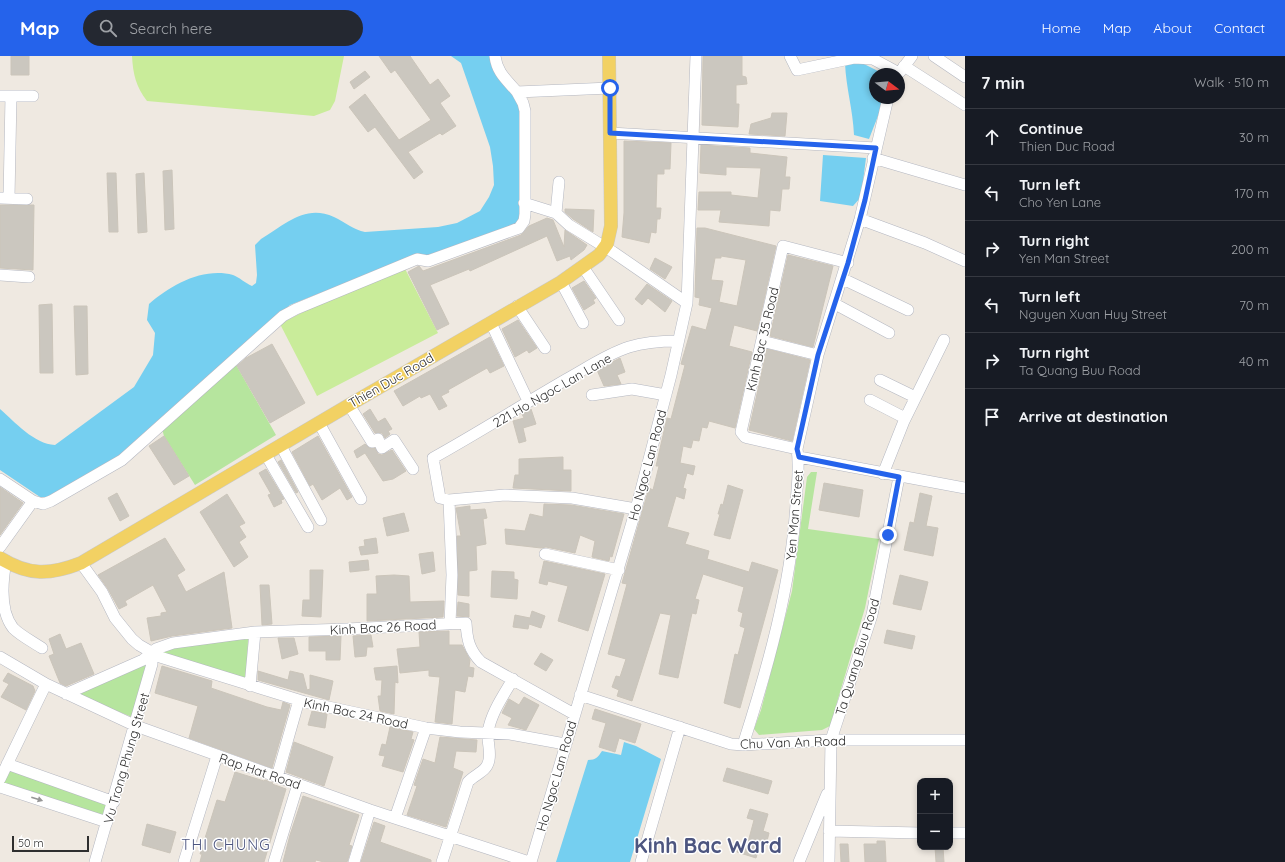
<!DOCTYPE html>
<html lang="en">
<head>
<meta charset="utf-8">
<style>
  :root { --surface:#171b24; --page:#242831; --text:#f1f3f6; --muted:#9ea1a6; --line:#363941; --accent:#2563eb }
  body { margin:0; font-family:Quicksand,sans-serif; background:var(--page); color:var(--text) }
  .controls { position:absolute; right:12px; bottom:12px; display:grid; overflow:hidden; border-radius:8px; box-shadow:0 2px 6px #0003 }
  .controls button { width:36px; height:36px; display:grid; place-items:center; padding:0; border:0; border-bottom:1px solid var(--line); background:var(--surface); color:var(--text); font:20px sans-serif }
  .compass { position:absolute; left:869px; top:12px; width:36px; height:36px; border-radius:50%; background:var(--surface); box-shadow:0 2px 6px #0003; rotate:106deg }
  .scale { position:absolute; left:12px; bottom:10px; width:77px; box-sizing:border-box; padding-left:4px; border:2px solid #2e2e2e; border-top:0; font-size:11px; line-height:14px; white-space:nowrap; color:#2e2e2e; -webkit-text-stroke:3px #fff; paint-order:stroke }
  .stop { position:absolute; width:12px; height:12px; margin:-9px; border:3px solid #2563eb; border-radius:50%; background:#fff }
  .stop.end { background:#2563eb; border-color:#fff; box-shadow:0 1px 4px #0008 }
  .list { margin:0; padding:0; list-style:none }
  h2 { display:flex; justify-content:space-between; align-items:center; height:52px; margin:0; padding:0 16px; font-size:17px }
  h2 small { font-size:13px; font-weight:400; color:var(--muted) }
  .list li { display:grid; grid-template-columns:26px 1fr auto; gap:12px; align-items:center; box-sizing:border-box; height:56px; padding:0 16px; border-top:1px solid var(--line) }
  .list b { display:block; font-size:15px; white-space:nowrap }
  .list p { margin:0; font-size:13px; white-space:nowrap; color:var(--muted) }
  .list em { font-size:13px; font-style:normal; color:var(--muted) }
  .icon { flex:none; width:22px; height:22px; fill:none; stroke:currentColor; stroke-width:2; stroke-linecap:round; stroke-linejoin:round }
  .map { position:relative; flex:none; width:965px; height:806px; overflow:hidden }
  header { display:flex; align-items:center; gap:24px; box-sizing:border-box; height:56px; padding:0 20px; background:var(--accent); color:#fff }
  header strong { font-size:19px }
  nav { display:flex; gap:22px; margin-inline-start:auto; font-size:14px }
  .search { width:280px; height:36px; background:var(--page); display:flex; align-items:center; gap:10px; box-sizing:border-box; padding:0 14px; border-radius:22px; color:var(--muted); font-size:15px }
  main { display:flex }
  aside { flex:1; background:var(--surface) }
  .map>svg:first-child { display:block }
  .green { fill:#b6e59e }
  .pitch { fill:#c9ec9a }
  .water { fill:#75cff0 }
  .building { fill:#cbc7bf; stroke:#cbc5ba; fill-rule:evenodd }
  .lines { fill:none; stroke-linecap:round; stroke-linejoin:round }
  .minor-casing { stroke:#b4b7c1; stroke-width:12 }
  .major-casing { stroke:#c9c9c9; stroke-width:14 }
  .minor { stroke:#fff; stroke-width:11 }
  .major { stroke:#f2d163; stroke-width:13 }
  .oneway { fill:#969696 }
  .route { stroke:#2563eb; stroke-width:5 }
  .labels { text-anchor:middle; dominant-baseline:central; stroke-width:3; stroke-linejoin:round; paint-order:stroke }
  .street-label { font-size:13px; fill:#2e2e2e; stroke:#fff }
  .quarter-label { font-size:15px; letter-spacing:1px; fill:#4d5680; stroke:#fff }
  .town-label { font-size:21px; font-weight:bold; fill:#4d5680; stroke:#fff }
</style>
</head>
<body>
<header>
<strong>Map</strong>
<div class="search"><svg class="icon" aria-label="search" viewBox="0 0 24 24"><circle cx="10" cy="10" r="6"/><path d="M15 15l6 6"/></svg>Search here</div>
<nav><a>Home</a><a>Map</a><a>About</a><a>Contact</a></nav>
</header>
<main>
<div class="map">
<svg width="965" height="806" viewBox="0 0 965 806">
  <rect width="100%" height="100%" fill="#efe9e1"/>
  <!-- green -->
  <path class="green" d="M235,307L276,379L195,429L164,380L162,373Z
    M811,416H817L808,473L879,483L865,552L830,670L822,674L759,679L754,673L761,654L792,535L807,421Z
    M248,583L247,624L167,601L162,595L168,590Z
    M147,607L132,661L74,638Z
    M9,711L109,748L105,762L0,729Z"/>
  <!-- pitch -->
  <path class="pitch" d="M132,0H344L335,45L330,54L314,60L147,45C136,31 133,18 132,0Z
    M401,205L438,277L317,340L280,268Z"/>
  <!-- water -->
  <path class="water" d="M451,0H492L521,50L519,170L366,219L290,249L223,311L127,395L48,441H40L0,414V353C15,366 34,388 55,389L134,331L153,299L155,277L147,264L149,248C171,229 203,211 233,219C239,221 245,227 252,230L256,227L257,219L255,189L261,183C286,168 305,148 334,161C345,166 354,174 365,176L438,171L457,167L480,155L489,141L494,129L493,110L490,91L461,7Z
    M860,6L884,18H875V42H885L869,83L854,79C853,54 846,32 845,7Z
    M823,99L866,102L861,141L853,150L820,145Z
    M624,686L636,690L661,703L630,806H556L588,704C596,704 598,701 602,695L621,699Z"/>
  <!-- building -->
  <path class="building" d="M11,0H29V19H11Z
    M379,0H410L430,29L438,23L450,40L440,47L456,70L442,79L440,77L408,96L423,116L414,123L375,71L368,76L349,51L365,38L399,84L431,64L395,14L391,17Z
    M703,0H742V20L746,21L747,28L736,29V48H739L738,71L702,69Z
    M365,15L370,21L354,33L350,26Z
    M772,57H787L785,80L749,78L751,68L771,62Z
    M624,85L671,87L670,113H664V118H657L656,152H661L660,163H657L656,177L651,176L649,187L622,181L624,157Z
    M701,89L750,92V97L787,101L785,121H790L789,133H782L780,155L770,154L769,170L719,166L721,154H698L699,136H731V139L758,142L761,112L726,111V119L700,117Z
    M172,114L174,173L165,174L163,115Z
    M107,117H116L118,176H109Z
    M144,117L147,176L138,177L136,118Z
    M0,149H34L33,214L0,212Z
    M565,153L594,154L593,176L573,163L565,156Z
    M547,162L553,164L564,191L565,174L587,189L584,194L571,204L570,200L557,205L547,180L470,215L469,213L430,229L449,268L437,274L408,216L419,210L423,215L521,179L529,170Z
    M697,172H705L776,190L757,275L734,269L729,290L752,296L735,372L709,365L707,372L702,371L699,385L693,384L691,392L683,390L680,407L695,410L693,419L687,417L683,432L686,433L684,443L676,440L667,471L689,477L685,488L709,495L707,503L749,516L752,506L778,514L740,652L724,647L735,598L738,599L745,572L740,570L743,557L738,555L744,531L703,518L695,543L699,544L696,558L692,557L678,622L659,618L671,559L660,557L632,645L617,640L619,634L612,631L616,620L620,621L626,603L608,598L627,528L622,527L649,432L653,434L659,410H656L667,362L671,363L685,309L681,308L692,270L706,274L712,252L699,249L700,242L695,241ZM721,200L746,204L737,250L719,246L723,225L711,224L715,202H721Z
    M788,199L833,210L813,291L770,280Z
    M655,202L672,211L665,223L650,213Z
    M584,225L596,242L593,244L595,247L584,254L572,232Z
    M647,228L672,245L665,256L648,242L642,249L635,243Z
    M52,248L53,317H40L39,249Z
    M74,250H87L88,318L76,319Z
    M518,264L537,292L529,297L527,294L515,301L502,273Z
    M490,281L504,310L490,317L487,312L448,334L449,336L441,340L447,350L439,354L430,338L421,342L420,340L403,350L394,335Z
    M272,288L305,347L270,367L237,310L246,302Z
    M767,293L810,304L792,385L749,374Z
    M620,302L625,316L617,319L621,328L604,330L597,314Z
    M370,353L378,366L385,362L392,373L388,375L390,378L385,382L382,377H375L363,358Z
    M531,353L536,368L523,372L526,385L519,387L513,365L524,362L522,358Z
    M164,380L189,420L174,429L149,390Z
    M318,380L352,441L347,444L340,432L322,444L313,428L310,430L292,396Z
    M365,388L369,392H375L378,398L382,399L392,394L406,415L393,423L383,425L365,397L357,402L354,395Z
    M563,401V414H571V435L513,432L515,419H519V403Z
    M281,404L298,436L296,437L278,406Z
    M266,413L284,443L281,444L282,447L274,451L268,439L271,438L259,417Z
    M824,427L863,434L859,461L819,454Z
    M728,429L743,434L730,483L714,479L720,458H718L721,448L723,449Z
    M0,431L23,447L0,479Z
    M117,437L129,460L120,465L108,442Z
    M920,437L932,440L926,470L938,472L933,500L904,494L910,466L914,467Z
    M227,438L245,467L239,470L246,481L239,486L248,501L234,511L200,456Z
    M544,448L571,449L624,458L612,501L610,500L609,505L592,501L595,485L580,479L575,497L546,491L541,492L506,488L505,473L525,475L530,458L543,461Z
    M470,450V454L485,453L487,462L483,463L486,488L476,490L477,514L469,515V540L458,539L457,480H461L456,452Z
    M404,457L409,475L387,480L383,462Z
    M165,482L185,514L177,519L186,536L224,516L232,572L172,580L151,585L147,562L161,560V557L167,556L153,529L125,545L127,549L119,553L108,533L98,519Z
    M376,482L378,497L361,499L359,491L365,490L364,484Z
    M433,496L435,515L422,518L419,498Z
    M368,504L369,514L350,516L349,506Z
    M544,505L605,518L588,575L558,565L568,530L548,525L547,529L539,527Z
    M310,514H323L321,561L302,560L303,544H310Z
    M492,515L514,516V523L518,524L517,543L491,541Z
    M394,519L409,520L410,546L444,545L443,561L367,565V538H377L376,520Z
    M900,519L928,526L921,554L893,548Z
    M260,529H269L272,568L262,569Z
    M458,546L469,548V561L457,560Z
    M532,555L545,560L541,572L529,568L528,573L513,571L515,559L530,562Z
    M887,574L915,580L912,593L884,587Z
    M449,575V589H462L470,604L469,611L474,612L473,621L468,620L465,636L455,634L452,668L435,666L440,621L429,620V614L400,617L397,593L420,591L419,576Z
    M60,578L66,593L81,587L94,618L66,630L60,627L49,600L54,598L49,583Z
    M371,579L373,591H367L366,600L355,601L353,580Z
    M341,580L340,604H326V595H309V581Z
    M278,582H294L298,598L282,603Z
    M541,597L553,604L546,615L534,608Z
    M162,610L212,625L211,632L267,651L281,654L283,646L290,649L272,712L189,682L198,650L155,637Z
    M397,610L398,627L395,626L394,658L380,655L378,640H381L382,624H376L374,612Z
    M258,615L288,624L290,615L303,618L307,634L310,633V619L333,625L329,644L258,624Z
    M8,617L33,630L35,635L26,654L1,641L9,628L3,625Z
    M524,641L539,649L526,674L508,669L512,662L502,657L509,643L519,649Z
    M595,653L641,668L635,687L619,682L615,696L599,691L606,667L592,663Z
    M312,655L327,658L325,672L308,669Z
    M390,671L413,676L411,683L414,684L403,716L382,710L385,700L379,699L382,688L386,689Z
    M440,681L477,684L476,696L456,695L453,712L463,716L446,771L407,759L417,730L414,729L423,703L435,707Z
    M294,686L333,701L324,730L286,716Z
    M727,712L772,725L768,738L723,725Z
    M235,716L264,725L265,724L273,727L272,728L286,733L264,806H200L202,798H200L217,744L225,746Z
    M303,740L359,759L349,789L352,790L347,806H324L316,804L315,806H283L290,779Z
    M750,753L768,758L763,775L769,777L767,785L761,784L756,802L737,796L739,788L747,790L754,764L747,762Z
    M374,766L385,770L380,786L431,804V806H361Z
    M147,768L176,776L170,797L142,789Z
    M877,785H885L886,806H865L864,788H877Z
    M840,788H848L849,806H841Z
    M935,791H943L944,806H936Z"/>
  <g class="lines">
    <defs>
      <path id="minor" d="M495,0C497,17 507,24 517,36
        M790,0L797,14L854,2L873,3L899,17
        M934,0L965,21
        M904,10L965,49
        M900,16L912,0
        M0,40H33
        M610,77L876,92
        M873,102L965,129
        M0,142L27,143
        M9,142L11,40
        M524,147L556,157L569,169L613,196L687,247
        M556,157L559,126
        M860,163L925,187L965,205
        M583,211L619,264
        M0,219L29,221
        M843,223L908,254
        M561,226L583,267
        M835,248L889,277
        M517,250L545,292
        M491,267L528,345
        M762,285L818,299
        M880,324L915,341
        M592,339L632,333L666,339
        M870,344L905,362
        M349,349L372,386L378,383L382,392L394,384L413,413
        M319,367L361,443
        M281,390L321,464
        M797,393L748,382L745,381L741,376L783,190L848,207
        M266,399L308,471
        M799,401L965,432
        M883,418L904,365L944,284
        M0,423L33,445L0,491
        M449,444L505,439L572,442L636,453
        M33,445L43,448L51,445L122,404L283,260L296,253L417,203L428,205L519,172L524,165L525,158V55L523,47L517,36L610,32
        M545,498L619,514
        M6,505C2,527 0,555 13,572C21,580 33,586 42,592
        M81,507L102,536L115,562L132,583L139,589L160,601L305,646L426,672L460,676L510,678L565,688
        M450,568L452,519L449,444L440,442L433,402C478,377 522,349 567,323C587,312 607,298 629,291C645,286 662,285 678,285
        M0,601L46,628L136,670L370,754L529,806
        M250,630L255,576
        M66,638L143,604L156,593L173,587L255,576L347,573L466,567C467,583 469,594 481,606L574,658
        M580,639L731,688L743,689L831,684H965
        M743,689C768,611 791,530 796,448C797,430 800,412 797,393L818,299L860,163L888,42
        M7,708L114,746
        M277,721L299,644
        M0,723L46,628
        M0,731L107,766
        M395,762L426,672
        M829,775L920,777
        M950,777H965
        M95,806L152,608V597
        M184,806L217,700
        M274,806L298,728
        M354,806L370,754
        M442,806L468,726C475,718 487,716 489,704C491,695 487,685 488,676C491,657 503,640 513,623
        M531,806L636,453L671,319L687,247L696,0
        M641,806L680,671
        M799,806L827,738
        M829,806L831,684L872,559L899,421"/>
      <path id="major" d="M0,502C29,520 50,519 81,507L349,349L561,226L599,199L607,188L611,170L609,0"/>
    </defs>
    <!-- minor casing -->
    <use href="#minor" class="minor-casing"/>
    <!-- major casing -->
    <use href="#major" class="major-casing"/>
    <!-- minor -->
    <use href="#minor" class="minor"/>
    <!-- major -->
    <use href="#major" class="major"/>
  </g>
  <!-- one-way arrows -->
  <defs><path id="oneway-solid" d="M-6-.8H1V-3.2L6.5 0L1 3.2V.8H-6Z"/></defs>
  <use class="oneway" href="#oneway-solid" transform="translate(37 743) rotate(18)"/>
  <g class="lines">
    <!-- route -->
    <path class="route" d="M610,32V77L876,92L865,144L848,207L818,299L797,393L799,401L899,421L888,479"/>
  </g>
  <g class="labels">
    <!-- street labels -->
    <g class="street-label">
      <text transform="translate(762 283) rotate(-77)">Kinh Bac 35 Road</text>
      <text transform="translate(391 324) rotate(-30)">Thien Duc Road</text>
      <text transform="translate(552 334) rotate(-30)">221 Ho Ngoc Lan Lane</text>
      <text transform="translate(647 409) rotate(-75)">Ho Ngoc Lan Road</text>
      <text transform="translate(794 459) rotate(-85)">Yen Man Street</text>
      <text transform="translate(383 571) rotate(-3)">Kinh Bac 26 Road</text>
      <text transform="translate(857 601) rotate(-73)">Ta Quang Buu Road</text>
      <text transform="translate(356 657) rotate(12)">Kinh Bac 24 Road</text>
      <text transform="translate(793 686) rotate(-2)">Chu Van An Road</text>
      <text transform="translate(126 702) rotate(-74)">Vu Trong Phung Street</text>
      <text transform="translate(260 715) rotate(19)">Rap Hat Road</text>
      <text transform="translate(556 720) rotate(-74)">Ho Ngoc Lan Road</text>
    </g>
    <!-- quarter labels -->
    <g class="quarter-label">
      <text x="226" y="788">THI CHUNG</text>
    </g>
    <!-- town labels -->
    <g class="town-label">
      <text x="708" y="789">Kinh Bac Ward</text>
    </g>
  </g>
</svg>
<div class="controls">
<button>+</button>
<button>−</button>
</div>
<svg class="compass" viewBox="-18 -18 36 36"><path d="M0-13l5 13h-10z" fill="#e53935"/><path d="M0 13l5-13h-10z" fill="#9ea1a6"/></svg>
<div class="scale">50 m</div>
<div class="stop" style="left:610px;top:32px"></div>
<div class="stop end" style="left:888px;top:479px"></div>
</div>
<aside>
<h2>7 min<small>Walk · 510 m</small></h2>
<ul class="list">
<li><svg class="icon" aria-label="ahead" viewBox="0 0 24 24"><path d="M12 20V5M6 11l6-6 6 6"/></svg><div><b>Continue</b><p>Thien Duc Road</p></div><em>30 m</em></li>
<li><svg class="icon" aria-label="left" viewBox="0 0 24 24"><path d="M17 20v-9H6M10 6l-5 5 5 5"/></svg><div><b>Turn left</b><p>Cho Yen Lane</p></div><em>170 m</em></li>
<li><svg class="icon" aria-label="right" viewBox="0 0 24 24"><path d="M7 20v-9h11M14 6l5 5-5 5"/></svg><div><b>Turn right</b><p>Yen Man Street</p></div><em>200 m</em></li>
<li><svg class="icon" aria-label="left" viewBox="0 0 24 24"><path d="M17 20v-9H6M10 6l-5 5 5 5"/></svg><div><b>Turn left</b><p>Nguyen Xuan Huy Street</p></div><em>70 m</em></li>
<li><svg class="icon" aria-label="right" viewBox="0 0 24 24"><path d="M7 20v-9h11M14 6l5 5-5 5"/></svg><div><b>Turn right</b><p>Ta Quang Buu Road</p></div><em>40 m</em></li>
<li><svg class="icon" aria-label="arrive" viewBox="0 0 24 24"><path d="M6 21V4h12l-3 4 3 4H6"/></svg><div><b>Arrive at destination</b></div></li>
</ul>
</aside>
</main>
</body>
</html>
